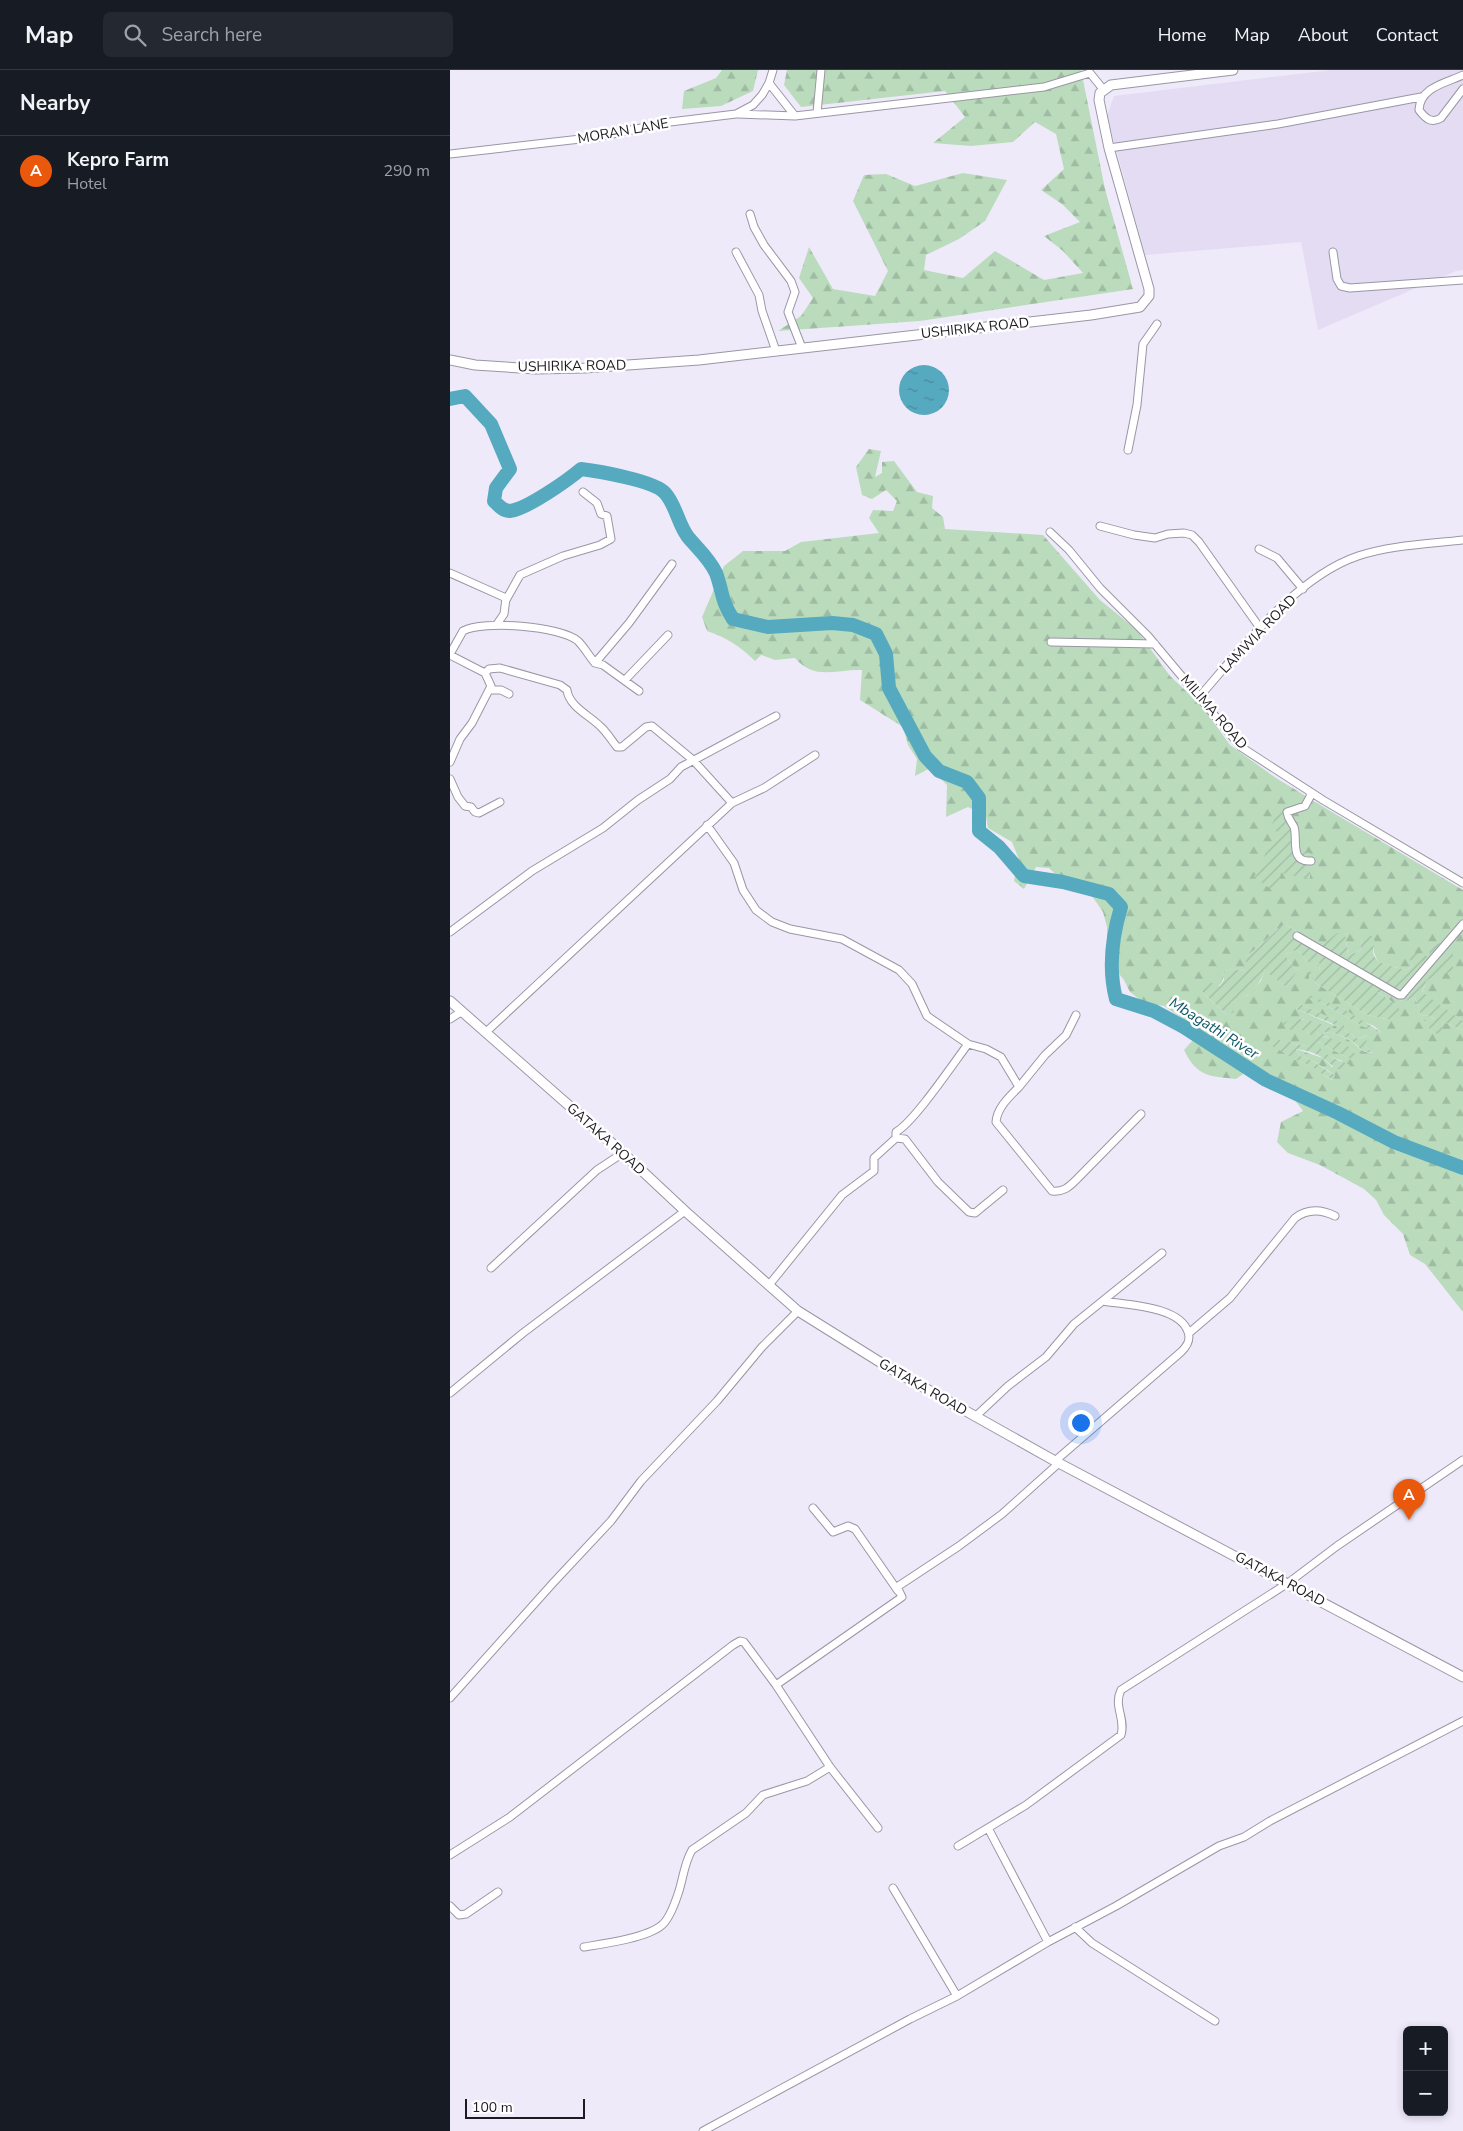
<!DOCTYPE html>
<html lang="en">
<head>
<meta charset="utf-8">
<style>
  :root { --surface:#171b24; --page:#242831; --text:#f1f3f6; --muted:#9ea1a6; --line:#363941; --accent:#ea580c }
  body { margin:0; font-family:"Nunito Sans",sans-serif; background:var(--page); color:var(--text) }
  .controls { position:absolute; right:15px; bottom:15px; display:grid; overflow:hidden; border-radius:8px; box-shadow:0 2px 8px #0003 }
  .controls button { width:45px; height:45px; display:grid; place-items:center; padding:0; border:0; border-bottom:1px solid var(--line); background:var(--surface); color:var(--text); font:25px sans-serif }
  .scale { position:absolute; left:15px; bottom:12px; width:120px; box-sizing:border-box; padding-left:5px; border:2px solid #1d1b21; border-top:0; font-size:14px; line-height:18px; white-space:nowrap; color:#1d1b21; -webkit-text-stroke:4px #fff; paint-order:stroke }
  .you { position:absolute; left:630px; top:1352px; width:18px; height:18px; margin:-12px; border:4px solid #fff; border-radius:50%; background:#1a73e8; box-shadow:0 0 0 8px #1a73e833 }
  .badge { display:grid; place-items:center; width:32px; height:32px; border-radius:50%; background:var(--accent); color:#fff; font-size:16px; font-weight:700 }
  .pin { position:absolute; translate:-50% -41px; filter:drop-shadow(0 1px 2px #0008) }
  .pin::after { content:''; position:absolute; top:26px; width:18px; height:15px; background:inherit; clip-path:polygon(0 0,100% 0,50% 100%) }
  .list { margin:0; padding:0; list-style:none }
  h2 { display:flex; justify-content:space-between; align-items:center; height:65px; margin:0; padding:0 20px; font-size:21px }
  h2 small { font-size:16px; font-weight:400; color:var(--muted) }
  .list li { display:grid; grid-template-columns:32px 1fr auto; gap:15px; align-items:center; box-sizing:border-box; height:70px; padding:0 20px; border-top:1px solid var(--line) }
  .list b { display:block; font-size:19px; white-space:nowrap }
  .list p { margin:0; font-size:16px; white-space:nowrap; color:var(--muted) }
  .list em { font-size:16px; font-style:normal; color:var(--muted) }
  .icon { flex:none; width:28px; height:28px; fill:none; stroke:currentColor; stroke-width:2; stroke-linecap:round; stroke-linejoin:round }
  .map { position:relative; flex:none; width:1013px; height:2061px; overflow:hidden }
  header { display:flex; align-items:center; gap:30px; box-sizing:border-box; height:70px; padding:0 25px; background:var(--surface); border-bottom:1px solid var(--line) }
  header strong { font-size:24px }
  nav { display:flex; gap:28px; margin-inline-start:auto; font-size:18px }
  .search { width:350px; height:45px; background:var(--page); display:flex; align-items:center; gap:12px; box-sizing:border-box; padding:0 18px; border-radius:8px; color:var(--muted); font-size:19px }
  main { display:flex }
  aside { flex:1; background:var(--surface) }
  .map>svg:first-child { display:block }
  .built { fill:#e3dcf3 }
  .forest { fill:url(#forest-firs); fill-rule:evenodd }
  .garden { fill:url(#garden-furrows) }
  .water { fill:url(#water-ripples) }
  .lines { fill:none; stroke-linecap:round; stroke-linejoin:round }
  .river { stroke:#56aabf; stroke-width:14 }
  .minor-casing { stroke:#9a96a4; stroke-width:9 }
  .tertiary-casing { stroke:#9a96a4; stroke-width:11 }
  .minor { stroke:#fff; stroke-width:7 }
  .tertiary { stroke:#fff; stroke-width:9 }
  .labels { text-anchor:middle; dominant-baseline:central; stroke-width:5; stroke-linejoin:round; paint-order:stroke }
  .street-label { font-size:14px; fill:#1d1b21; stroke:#fff }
  .water-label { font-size:15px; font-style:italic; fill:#0e5766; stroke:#fff }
</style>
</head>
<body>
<header>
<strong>Map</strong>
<div class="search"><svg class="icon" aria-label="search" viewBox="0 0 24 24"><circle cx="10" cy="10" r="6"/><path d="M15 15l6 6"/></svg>Search here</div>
<nav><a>Home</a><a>Map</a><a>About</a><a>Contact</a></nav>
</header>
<main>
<aside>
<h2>Nearby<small></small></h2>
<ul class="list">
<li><span class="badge">A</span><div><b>Kepro Farm</b><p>Hotel</p></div><em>290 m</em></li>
</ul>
</aside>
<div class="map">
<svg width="1013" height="2061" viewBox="0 0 1013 2061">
  <defs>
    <pattern id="forest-firs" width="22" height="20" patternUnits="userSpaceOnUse" patternTransform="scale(1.25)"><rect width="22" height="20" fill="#badcbd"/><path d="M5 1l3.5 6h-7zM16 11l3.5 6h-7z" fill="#9fbca2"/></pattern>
    <pattern id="garden-furrows" width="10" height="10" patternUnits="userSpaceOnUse" patternTransform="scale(1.25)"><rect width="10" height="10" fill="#badcbd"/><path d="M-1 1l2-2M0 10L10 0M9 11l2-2" fill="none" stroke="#9fbca2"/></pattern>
    <pattern id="water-ripples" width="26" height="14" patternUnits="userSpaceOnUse" patternTransform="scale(1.25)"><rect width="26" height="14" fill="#56aabf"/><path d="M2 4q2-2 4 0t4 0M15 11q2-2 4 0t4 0" fill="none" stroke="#478a9b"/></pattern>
  </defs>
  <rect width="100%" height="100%" fill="#efeafa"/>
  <!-- built -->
  <path class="built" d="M881,0H1013V200L1006,201L868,260L851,172L695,185L657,46L664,26Z"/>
  <!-- forest -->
  <path class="forest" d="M272,0H308L303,21L271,36L232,39L234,21L266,8Z
    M337,0H631L655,119L683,219L470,251L328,261L351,246L363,228L349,208L359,177L383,219L425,226L438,201L403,131L414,105L436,104L465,116L513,103L557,110L535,151L509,169L476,185L474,200L513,208L545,181L594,210L633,203L613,181L594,166L630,152L612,134L591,120L614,99L606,64L585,52L563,72L521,76L483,73L515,47L495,21L351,37L334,15Z
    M419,379L431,381L425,407L432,403V392L444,391L467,422L483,426L482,438L493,447L495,459L593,465L650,530L687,560L720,606L752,636L780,675L826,708L882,742L1013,820V951L972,923L977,910L987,906L980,888L959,885L963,896L956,900C938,894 925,898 923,876L912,869L910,881L898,885L895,863L872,875L834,854L796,887V901L783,899L774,901C774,919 765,917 751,921L777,945L781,933L790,927L797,926L811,911L815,900L836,917L848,901L838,890L836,884L847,880L858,892H869L870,901L864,912L917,945L941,950L947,935L927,922H934L954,932L965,927L971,946L978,945L986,950L975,951L981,961L990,965L993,952L1013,960V1242L975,1194L960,1185L953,1164L934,1145L926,1130L914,1119L870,1095L838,1083L827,1072L831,1052L853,1041L829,1009L805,996L786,1009C759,1006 747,1007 734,980L751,961L714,936L694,933L680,922L674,910L657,889V857L653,842L642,826L621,819L599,798L586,797L574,819L564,811L568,787L562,772L538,758L536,746L518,737L496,747L497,715L490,708L488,694L465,706L467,689L458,675L453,657L410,630L412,600C385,599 365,611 345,588L325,590L311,585L305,591C291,577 276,567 257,561L252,547L274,496L293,481H335L351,472L429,463L419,448L423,440L443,441L447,431L436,420L422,429L412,425L406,397ZM832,765L849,767V783L831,803L805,807L825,771ZM870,932L894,939L909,950L924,956L932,963L912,956ZM850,934L889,952L894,960L908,969L917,965L915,976L923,983C908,982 910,976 899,970C890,964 879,962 869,962L867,965L878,967L898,988L868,972L864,974L881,987L893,991L882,997L873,988L846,979L850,986C867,991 871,997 885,1005L882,1010L872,1004L864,997L844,989L829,969L835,976L836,969L843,974L857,976L861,974V967L857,960H841L852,949L885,959L888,957L846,939Z"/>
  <!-- garden -->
  <path class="garden" d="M839,739L848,753L849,782L860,783L867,792L860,799V809L831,803L829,813L822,820L804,807L814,789L816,778L832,765L821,758C824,748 828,740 839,739Z
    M834,854L872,875L887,863H895L898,885L910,881L912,869L919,863L925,871C916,895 940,895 956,900L963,896L958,885L972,883L979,888L980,879L989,873L1003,882V901L977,910L972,922L1013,951V960L993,952L991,966L981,961L974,950L985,949L978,945L971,946L965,927L954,932L934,922H927L947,935L952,944L941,950L917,945L864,912L866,907L859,910V902L870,901L869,892H858L847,880L836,884L838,890L848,901L836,917L815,901C812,908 804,923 796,926C790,928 787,929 781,933L784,942L777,945L748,918L756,911L770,916L774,910V901L783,899L796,901V887Z
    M857,924L894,939L934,964L912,956L870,932L850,927Z
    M850,934L894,954V960L908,969L918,965L915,976L923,983C907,981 912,977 900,970C891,964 879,962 869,962L867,965C882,968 901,973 907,988H898L868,972L865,974L881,987L900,995C891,1007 881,994 873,988C866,983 855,980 846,979L850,986C867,991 871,998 885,1005L883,1010L872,1004L863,997L844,989L817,973L820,969H829L834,975L836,968L843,974L857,976L860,974L861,967L857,960H841L832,954C847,943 869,954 885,959L888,957L881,953L846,939Z"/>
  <!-- water -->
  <path class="water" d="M449 320a25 25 0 1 1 50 0a25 25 0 1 1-50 0Z"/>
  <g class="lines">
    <!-- river -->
    <path class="river" d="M0,329L15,326L41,354L60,399L46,418L44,431C49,436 53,441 60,441C77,439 118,410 131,399C148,401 205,411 215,423C226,435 228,454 238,467C248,479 259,488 266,503C273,522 271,531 283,549L318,557L382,553L403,555L426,564L436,584L439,618L475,686L489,701L517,712L529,728V761L549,777L574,806L613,812L659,824L671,837C662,867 658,898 666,929L704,941L734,957L816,1010L888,1043L944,1072L1013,1098"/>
    <defs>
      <path id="minor" d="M1013,5C996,13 970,17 969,40C975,48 981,54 991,48L1013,19
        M319,13L345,46L594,17L640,3L653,19
        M367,43L371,0
        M288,44L345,46
        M659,78L828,54L971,27
        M0,84L148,67L220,52L286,44L303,35L312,25L319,13L323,0
        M300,144L304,157L314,175L341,211L345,222L338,242L352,278
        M286,182L309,225L312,241L326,281
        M883,182L887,209L891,216L900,218L1013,210
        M678,380L687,335L693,274L707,254
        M650,456L684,465L705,468L718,464L734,463L742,465L749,472L810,558
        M600,462L619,480L650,518L698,566L791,677L873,730L1013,813
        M809,479L827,488L853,519
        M0,503L56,528L54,544L47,554
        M56,530L70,505L113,486L150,475L161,469L157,446L151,444L147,433L133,422
        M601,572L705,574
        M0,584L13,561C33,550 111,556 128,571C134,577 139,586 145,593L179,553L222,494
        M0,585L35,603L39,599L50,598L110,615L117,620C119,637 141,646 152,658C158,664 162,671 167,677H172L196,657L202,656L243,690L282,733L35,963
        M145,593L153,595L189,621
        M175,610L218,565
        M38,622L39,620H51L59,624
        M750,626C792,578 846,507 908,486C941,475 979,474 1013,470
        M0,692L10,669L22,653L41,616L35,603
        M0,709L8,727L15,736L21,737L25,742L29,743L50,732
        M282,733L314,718L365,685
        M257,755L284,793L293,820L306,840L322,852L340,859L392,869L449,900L462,914L477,946L518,974L536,979L551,987L569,1017L595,985L616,965L626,945
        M861,791C839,793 848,768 844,757C841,751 838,749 837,742L855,736L862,723
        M0,862L82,801L153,758L188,730L220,709L231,697L326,646
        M847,866L949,925H952L1013,854
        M0,949L11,942
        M569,1017C559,1027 547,1038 546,1052L602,1121C613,1122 618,1118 626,1110L691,1044
        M446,1068V1062C464,1052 503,994 518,974
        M41,1198L147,1100L173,1083
        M319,1215L392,1125L424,1101V1088L446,1068L455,1069L488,1112L519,1142L525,1143L553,1120
        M739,1263L780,1228L845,1148C857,1139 871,1139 885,1146
        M0,1323L73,1263L235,1141
        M525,1347L558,1316L596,1287L624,1254L712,1183
        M605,1391L731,1282C737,1276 741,1270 738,1262C730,1236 676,1235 653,1231
        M363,1438L383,1462L398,1456L405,1459L448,1521
        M326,1615L452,1527L447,1517L509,1476L552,1444L609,1393
        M0,1628L103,1513L161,1451L191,1411L267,1331L312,1277L348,1241
        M380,1697L428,1758
        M538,1758L598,1872
        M508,1776L576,1735L671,1665C676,1649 663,1636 671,1620L838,1513L887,1476L1013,1390
        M0,1785L60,1747L283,1575L290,1571L294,1572L326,1615L380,1697L357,1711L313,1725L296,1743L242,1780C234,1793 233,1810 228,1824C225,1833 219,1849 212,1855C197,1868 153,1874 134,1877
        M443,1818L507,1926
        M0,1836L9,1845L16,1844L48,1822
        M625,1857L642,1873L765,1951
        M253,2061L460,1949L507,1926L598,1872L666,1836L769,1776L794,1767L820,1751L1013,1651"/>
      <path id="tertiary" d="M0,290L25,295L86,299L135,298L249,290L641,245L690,237L699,226V219L659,78L649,30L650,23L661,15L783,0
        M0,931L173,1083L235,1141L348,1241L441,1299L605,1391L1013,1607"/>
    </defs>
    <!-- minor casing -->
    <use href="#minor" class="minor-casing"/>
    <!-- tertiary casing -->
    <use href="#tertiary" class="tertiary-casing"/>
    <!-- minor -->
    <use href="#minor" class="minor"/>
    <!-- tertiary -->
    <use href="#tertiary" class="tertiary"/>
  </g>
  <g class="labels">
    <!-- street labels -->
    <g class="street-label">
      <text transform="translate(173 61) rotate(-10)">MORAN LANE</text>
      <text transform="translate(525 258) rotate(-6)">USHIRIKA ROAD</text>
      <text transform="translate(122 296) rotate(-1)">USHIRIKA ROAD</text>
      <text transform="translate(808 564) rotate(-46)">LAMWIA ROAD</text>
      <text transform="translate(764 642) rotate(49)">MILIMA ROAD</text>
      <text transform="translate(156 1069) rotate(42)">GATAKA ROAD</text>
      <text transform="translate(473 1317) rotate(30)">GATAKA ROAD</text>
      <text transform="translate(830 1509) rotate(28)">GATAKA ROAD</text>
    </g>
    <!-- water labels -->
    <g class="water-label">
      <text transform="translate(764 958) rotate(32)">Mbagathi River</text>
    </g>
  </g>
</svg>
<div class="controls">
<button>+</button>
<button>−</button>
</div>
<div class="scale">100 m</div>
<div class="you"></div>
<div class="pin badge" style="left:959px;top:1450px">A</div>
</div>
</main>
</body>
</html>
